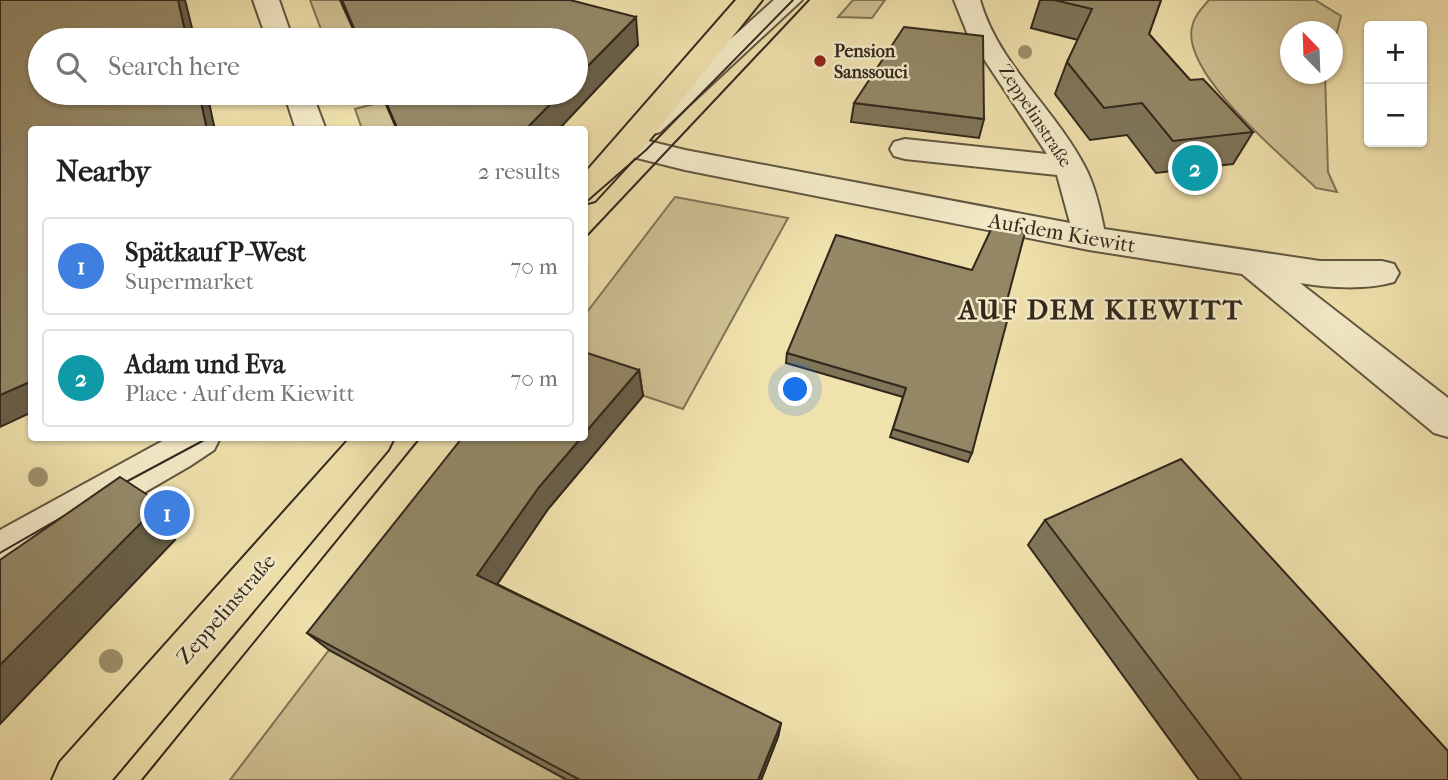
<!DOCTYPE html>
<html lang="en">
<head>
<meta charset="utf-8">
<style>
  :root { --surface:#fff; --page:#f6f6f6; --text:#222; --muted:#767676; --line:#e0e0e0; --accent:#b45309 }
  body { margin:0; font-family:"IM FELL French Canon",serif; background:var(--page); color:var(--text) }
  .controls { position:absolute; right:21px; top:21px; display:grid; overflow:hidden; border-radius:7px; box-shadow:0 2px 5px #0004 }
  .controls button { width:63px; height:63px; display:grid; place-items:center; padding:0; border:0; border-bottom:2px solid var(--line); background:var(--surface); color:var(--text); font:35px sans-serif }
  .compass { position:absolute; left:1280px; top:21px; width:63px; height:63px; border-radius:50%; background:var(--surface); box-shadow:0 2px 5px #0004; rotate:337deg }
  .you { position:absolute; left:796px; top:390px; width:24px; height:24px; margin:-18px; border:5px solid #fff; border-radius:50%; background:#1a73e8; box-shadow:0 0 0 10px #1a73e833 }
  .badge { display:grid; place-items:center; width:46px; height:46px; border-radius:50%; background:var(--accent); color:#fff; font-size:23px; font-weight:700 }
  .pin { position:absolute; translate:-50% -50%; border:4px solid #fff; box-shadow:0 2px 7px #0006 }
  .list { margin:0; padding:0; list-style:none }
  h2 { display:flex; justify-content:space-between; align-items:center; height:91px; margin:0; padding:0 28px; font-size:30px }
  h2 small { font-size:23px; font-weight:400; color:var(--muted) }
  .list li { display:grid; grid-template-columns:46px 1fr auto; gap:21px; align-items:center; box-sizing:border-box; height:98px; margin:0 14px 14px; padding:0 14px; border:2px solid var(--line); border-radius:7px }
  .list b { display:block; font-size:26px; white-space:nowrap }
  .list p { margin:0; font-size:23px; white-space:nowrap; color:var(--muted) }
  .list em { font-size:23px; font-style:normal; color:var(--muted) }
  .icon { flex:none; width:38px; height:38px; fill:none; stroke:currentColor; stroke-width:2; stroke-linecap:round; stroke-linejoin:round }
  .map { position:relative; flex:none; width:1448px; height:780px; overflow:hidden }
  .search { position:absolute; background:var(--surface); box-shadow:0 2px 5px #0004; left:28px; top:28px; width:560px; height:77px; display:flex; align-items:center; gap:18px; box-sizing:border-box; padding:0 24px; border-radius:38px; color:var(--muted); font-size:26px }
  .panel { position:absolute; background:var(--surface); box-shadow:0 2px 5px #0004; left:28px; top:126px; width:560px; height:315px; border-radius:7px }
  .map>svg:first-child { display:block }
  .green { fill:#d0c294; stroke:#807458; stroke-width:2 }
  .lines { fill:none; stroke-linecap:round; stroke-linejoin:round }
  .minor-casing { stroke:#615640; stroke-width:4 }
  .major-casing { stroke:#31271c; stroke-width:4 }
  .minor { fill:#f5ecca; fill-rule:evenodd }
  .major { fill:#f0e2ad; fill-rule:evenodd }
  .tram { stroke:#31271c; stroke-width:2 }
  .tree { fill:#9d916e }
  .wall { fill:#7f7559; stroke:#31271c; stroke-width:2 }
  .shaded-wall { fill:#685f48; stroke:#31271c; stroke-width:2 }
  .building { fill:#948867; stroke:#31271c; stroke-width:2 }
  .poi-dot { fill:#8f2418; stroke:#f5ecca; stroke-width:2.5 }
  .labels { text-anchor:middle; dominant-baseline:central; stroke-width:5; stroke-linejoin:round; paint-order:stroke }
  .far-poi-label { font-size:18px; font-weight:bold; fill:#31271c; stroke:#f5ecca; text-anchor:start }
  .far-street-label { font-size:18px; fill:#31271c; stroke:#f5ecca }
  .street-label { font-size:21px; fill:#31271c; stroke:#f5ecca }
  .district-label { font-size:28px; font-weight:bold; letter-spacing:2px; fill:#31271c; stroke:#f5ecca }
</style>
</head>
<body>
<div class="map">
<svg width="1448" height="780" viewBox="0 0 1448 780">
  <rect width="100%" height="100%" fill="#f0e2ad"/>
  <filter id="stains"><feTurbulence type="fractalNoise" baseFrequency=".00286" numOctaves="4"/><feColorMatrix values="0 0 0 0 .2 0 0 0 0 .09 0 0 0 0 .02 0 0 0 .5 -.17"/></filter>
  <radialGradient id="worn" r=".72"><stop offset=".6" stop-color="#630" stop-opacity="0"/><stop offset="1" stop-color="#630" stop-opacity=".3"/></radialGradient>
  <!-- green -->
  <path class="green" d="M310,0H341L358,40H325Z
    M853,0H885L872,18L838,17Z
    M1209,0H1315L1341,16L1333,48L1332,32H1290V74H1325L1328,172L1337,192L1316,188C1284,157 1181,74 1192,27C1194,16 1202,8 1209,0Z
    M385,101L397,129H362L355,109Z
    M675,197L788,218L683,409L585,376L584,316Z
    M329,650L567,780H230Z"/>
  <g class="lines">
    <defs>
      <path id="minor" d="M253,0H279L293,40H267Z
        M774,0H802L660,132L650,135L640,132L635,126L640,120Z
        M954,0H980C998,64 1055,109 1085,167C1095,186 1100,208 1104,229L1320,261H1382L1394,264L1399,273L1394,282C1366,290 1329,288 1300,283L1448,398V437L1434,433L1242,274L1089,250L685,170L617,153L613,146L617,139L628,136L685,150L1070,223L1057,175L905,159L894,156L890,149L894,142L905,139L1047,154L968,35Z
        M284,93H312L326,130H296Z
        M168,438H220L214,450L190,466L16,567L0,573V530Z"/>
      <path id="major" d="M736,0H762L639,153L595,201L584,204V174Z
        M350,438H394L388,450L112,780H52L60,762Z"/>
    </defs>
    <!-- minor casing -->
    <use href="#minor" class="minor-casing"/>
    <!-- major casing -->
    <use href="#major" class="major-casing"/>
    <!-- minor -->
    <use href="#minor" class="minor"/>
    <!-- major -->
    <use href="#major" class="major"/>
    <!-- tram -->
    <path class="tram" d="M584,204L646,150L793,0
      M584,239L809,0
      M109,491L208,438
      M0,553L85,504
      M142,780L420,438"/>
  </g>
  <!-- trees -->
  <g class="tree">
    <circle cx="1025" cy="52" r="7"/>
    <circle cx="38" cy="477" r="10"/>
    <circle cx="111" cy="661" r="12"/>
  </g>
  <!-- wall -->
  <path class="wall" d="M340,0H570L638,45L558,130H397L381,93H576V40H358Z
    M1040,0H1161L1149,34L1190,80L1253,132L1233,164L1156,173L1127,135L1090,140L1055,94L1067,62L1078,40L1031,28Z
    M854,103L984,119L979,138L851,122Z
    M1005,308L972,453L968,462L890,437L903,397L786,363L787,353Z
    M639,370L643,396L548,509L497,584L781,723L778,737L761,780H567L329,650L307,633Z
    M1045,520L1448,780H1199L1028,545Z"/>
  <!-- shaded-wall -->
  <path class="shaded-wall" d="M178,0H185L195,40H187Z
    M636,17L638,45L558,130H525L561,93H576V78Z
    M199,93H207L215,130H207Z
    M639,370L643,396L548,509L490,595L477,575L539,487L581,438H584V434Z
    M32,381V412L0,427V395Z
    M157,501L184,524L171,537L175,540L0,724V665L142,514Z
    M781,723L778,737L761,780H758Z"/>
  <!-- building -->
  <path class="building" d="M0,0H178L187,40H40V93H199L207,130H32V381L0,395Z
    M342,0H570L636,17L576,78V40H359Z
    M1054,0H1161L1149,34L1190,80L1203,79L1253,132L1173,141L1142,103L1104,108L1067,62L1092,9Z
    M904,27L983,36L984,119L854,103Z
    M382,93H561L525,130H398Z
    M994,223L1026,229L1005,308L1010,310L972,453L893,429L906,388L787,353L836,235L972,270Z
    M584,352L639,370L584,434Z
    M462,438H581L539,487L477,575L781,723L758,780H580L307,633Z
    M1181,459L1448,751V780H1242L1045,520Z
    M120,477L157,501L142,514L146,518L0,665V560Z"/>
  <!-- markers -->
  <circle class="poi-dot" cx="820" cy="61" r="7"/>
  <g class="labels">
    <!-- far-poi labels -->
    <g class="far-poi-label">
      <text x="834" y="51">Pension<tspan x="834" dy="21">Sanssouci</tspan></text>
    </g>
    <!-- far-street labels -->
    <g class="far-street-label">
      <text transform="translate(1035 116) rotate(57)">Zeppelinstraße</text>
    </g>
    <!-- street labels -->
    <g class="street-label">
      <text transform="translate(1062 233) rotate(10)">Auf dem Kiewitt</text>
      <text transform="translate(226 609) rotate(-49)">Zeppelinstraße</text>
    </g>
    <!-- district labels -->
    <g class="district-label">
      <text x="1101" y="309">AUF DEM KIEWITT</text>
    </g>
  </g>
  <rect width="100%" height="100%" filter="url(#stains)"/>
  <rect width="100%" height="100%" fill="url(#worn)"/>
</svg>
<div class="controls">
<button>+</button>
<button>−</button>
</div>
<svg class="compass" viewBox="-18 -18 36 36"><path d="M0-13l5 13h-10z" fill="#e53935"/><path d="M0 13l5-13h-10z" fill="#767676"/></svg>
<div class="you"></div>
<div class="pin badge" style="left:167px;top:513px;background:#3f7fe0">1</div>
<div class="pin badge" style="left:1195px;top:168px;background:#0f9aa8">2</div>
<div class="search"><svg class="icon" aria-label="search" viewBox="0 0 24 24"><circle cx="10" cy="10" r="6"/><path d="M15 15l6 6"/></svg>Search here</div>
<section class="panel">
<h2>Nearby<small>2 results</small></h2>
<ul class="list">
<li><span class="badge" style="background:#3f7fe0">1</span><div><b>Spätkauf P-West</b><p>Supermarket</p></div><em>70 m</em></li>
<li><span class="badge" style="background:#0f9aa8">2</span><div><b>Adam und Eva</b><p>Place · Auf dem Kiewitt</p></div><em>70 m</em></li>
</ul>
</section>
</div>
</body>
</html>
